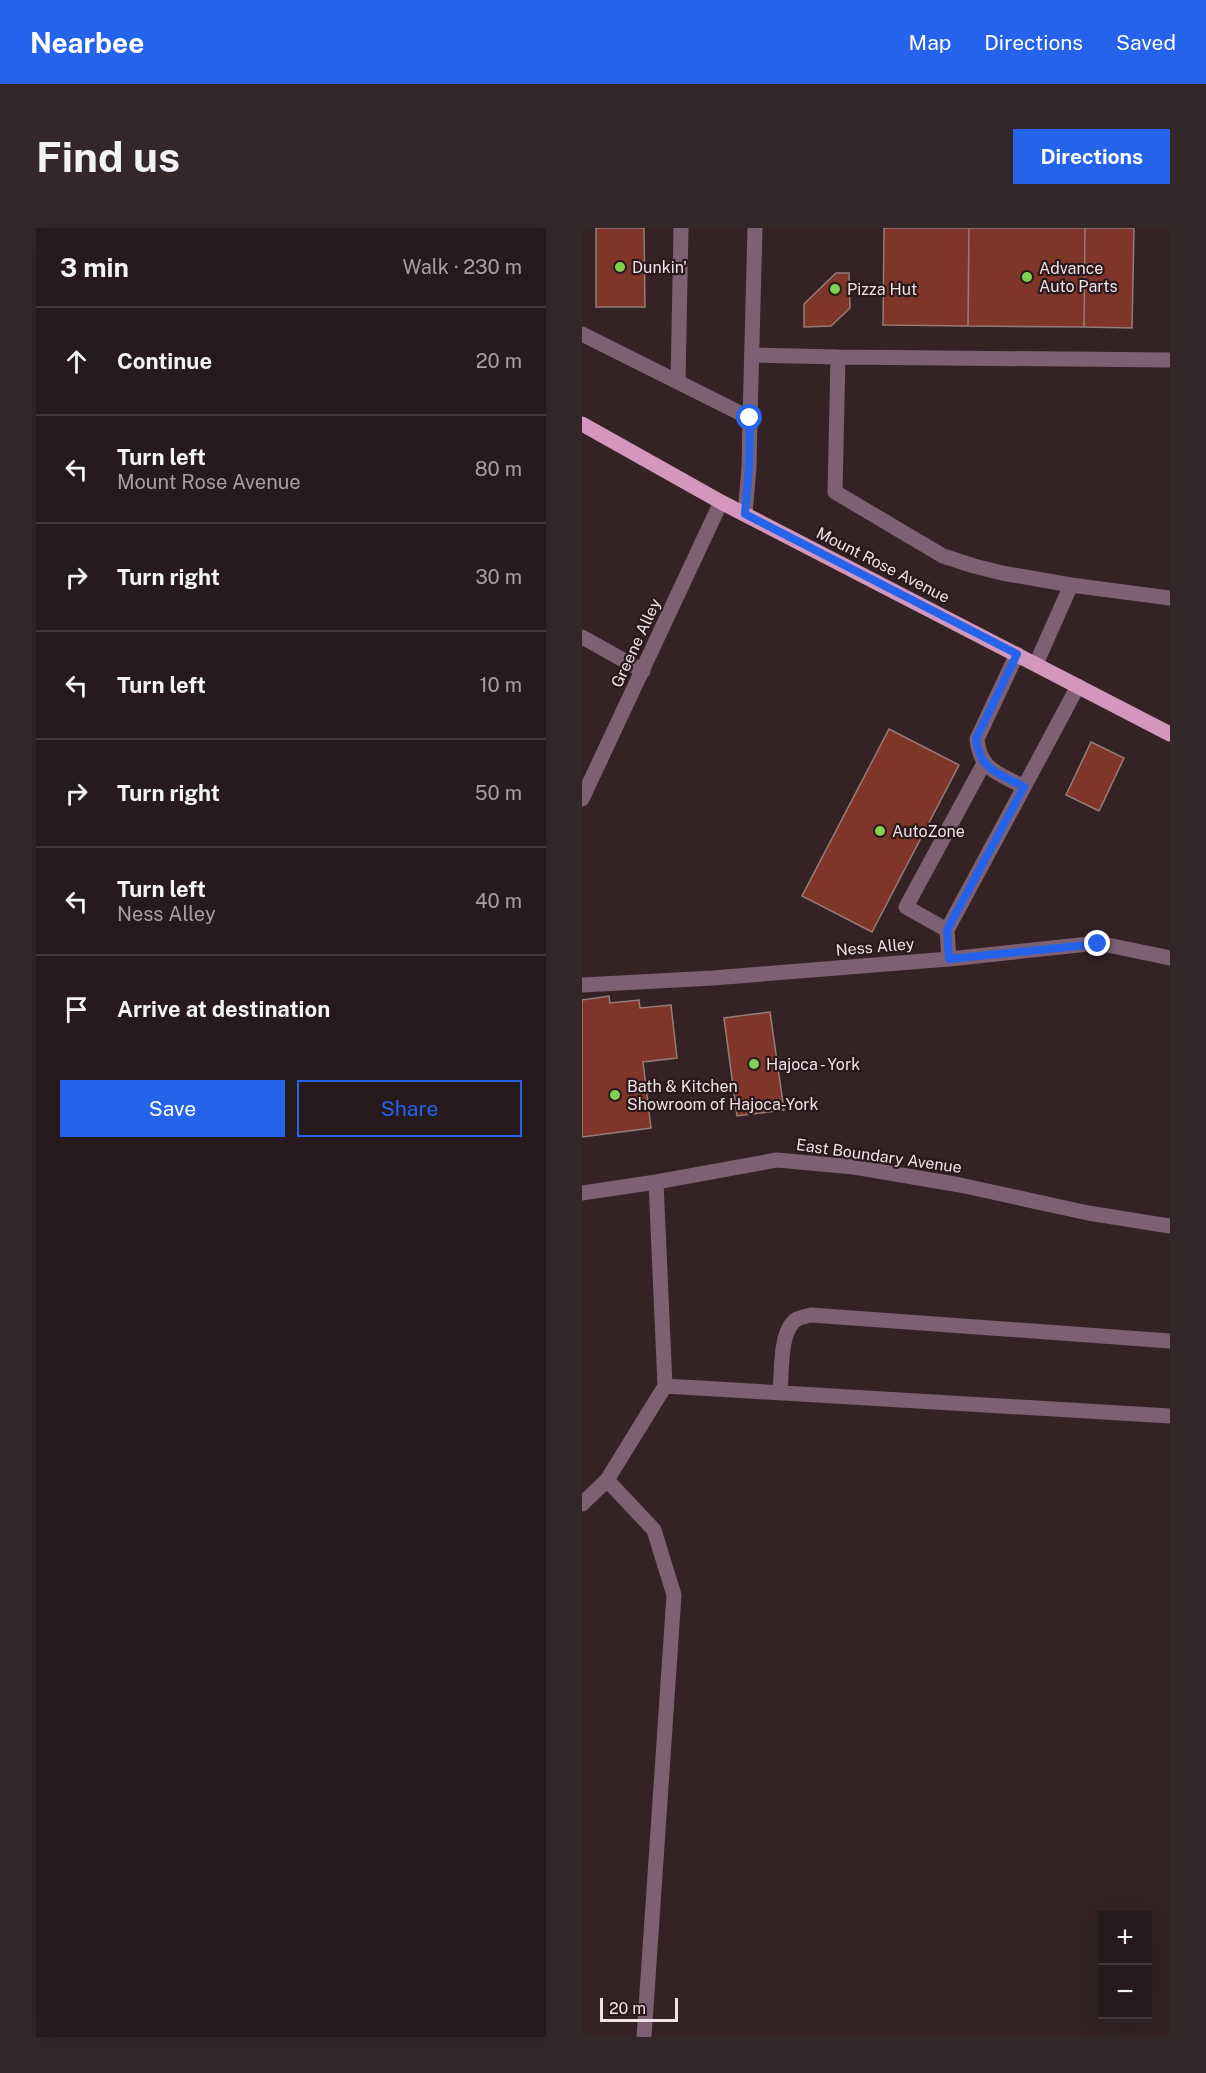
<!DOCTYPE html>
<html lang="en">
<head>
<meta charset="utf-8">
<style>
  :root { --surface:#271a1c; --page:#332729; --text:#f1f3f6; --muted:#a4a1a3; --line:#43383b; --accent:#2563eb }
  body { margin:0; font-family:"Public Sans",sans-serif; background:var(--page); color:var(--text) }
  .controls { position:absolute; right:18px; bottom:18px; display:grid; overflow:hidden; border-radius:0px; box-shadow:0 6px 24px #0002 }
  .controls button { width:54px; height:54px; display:grid; place-items:center; padding:0; border:0; border-bottom:2px solid var(--line); background:var(--surface); color:var(--text); font:30px sans-serif }
  .scale { position:absolute; left:18px; bottom:15px; width:78px; box-sizing:border-box; padding-left:6px; border:3px solid #f0e3e5; border-top:0; font-size:16px; line-height:21px; white-space:nowrap; color:#f0e3e5; -webkit-text-stroke:4px #2a181c; paint-order:stroke }
  .stop { position:absolute; width:18px; height:18px; margin:-14px; border:4px solid #2563eb; border-radius:50%; background:#fff }
  .stop.end { background:#2563eb; border-color:#fff; box-shadow:0 2px 6px #0008 }
  .list { margin:0; padding:0; list-style:none }
  h2 { display:flex; justify-content:space-between; align-items:center; height:78px; margin:0; padding:0 24px; font-size:26px }
  h2 small { font-size:20px; font-weight:400; color:var(--muted) }
  .list li { display:grid; grid-template-columns:39px 1fr auto; gap:18px; align-items:center; box-sizing:border-box; height:108px; padding:0 24px; border-top:2px solid var(--line) }
  .list b { display:block; font-size:22px; white-space:nowrap }
  .list p { margin:0; font-size:20px; white-space:nowrap; color:var(--muted) }
  .list em { font-size:20px; font-style:normal; color:var(--muted) }
  .actions { display:flex; gap:12px; padding:18px 24px }
  .actions a { flex:1; padding:14px 0; border:2px solid var(--accent); border-radius:0px; text-align:center; font-size:21px; color:var(--accent) }
  .actions .main { background:var(--accent); color:#fff }
  .icon { flex:none; width:33px; height:33px; fill:none; stroke:currentColor; stroke-width:2; stroke-linecap:round; stroke-linejoin:round }
  .map { position:relative; flex:none; width:588px; height:1809px; overflow:hidden; border-radius:0px }
  header { display:flex; align-items:center; gap:36px; box-sizing:border-box; height:84px; padding:0 30px; background:var(--accent); color:#fff }
  header strong { font-size:28px }
  nav { display:flex; gap:33px; margin-inline-start:auto; font-size:21px }
  .intro { display:flex; align-items:center; justify-content:space-between; box-sizing:border-box; height:144px; padding:0 36px }
  h1 { margin:0; font-size:42px }
  .button { padding:15px 27px; border-radius:0px; background:var(--accent); color:#fff; font-size:21px; font-weight:700 }
  main { display:flex; gap:36px; padding:0 36px }
  aside { flex:1; background:var(--surface); border-radius:0px; box-shadow:0 6px 24px #0002 }
  .map>svg:first-child { display:block }
  .building { fill:#7f3629; stroke:#947d79; stroke-width:1.5 }
  .lines { fill:none; stroke-linecap:round; stroke-linejoin:round }
  .minor { stroke:#7d6072; stroke-width:15 }
  .major { stroke:#d396bd; stroke-width:15 }
  .route { stroke:#2563eb; stroke-width:8 }
  .poi-dot { fill:#80d051; stroke:#2a181c; stroke-width:2 }
  .labels { text-anchor:middle; dominant-baseline:central; stroke-width:4.5; stroke-linejoin:round; paint-order:stroke }
  .poi-label { font-size:16px; fill:#f0e3e5; stroke:#2a181c; text-anchor:start }
  .street-label { font-size:16px; fill:#f0e3e5; stroke:#2a181c }
</style>
</head>
<body>
<header>
<strong>Nearbee</strong>
<nav><a>Map</a><a>Directions</a><a>Saved</a></nav>
</header>
<div class="intro"><h1>Find us</h1><a class="button">Directions</a></div>
<main>
<aside>
<h2>3 min<small>Walk · 230 m</small></h2>
<ul class="list">
<li><svg class="icon" aria-label="ahead" viewBox="0 0 24 24"><path d="M12 20V5M6 11l6-6 6 6"/></svg><div><b>Continue</b></div><em>20 m</em></li>
<li><svg class="icon" aria-label="left" viewBox="0 0 24 24"><path d="M17 20v-9H6M10 6l-5 5 5 5"/></svg><div><b>Turn left</b><p>Mount Rose Avenue</p></div><em>80 m</em></li>
<li><svg class="icon" aria-label="right" viewBox="0 0 24 24"><path d="M7 20v-9h11M14 6l5 5-5 5"/></svg><div><b>Turn right</b></div><em>30 m</em></li>
<li><svg class="icon" aria-label="left" viewBox="0 0 24 24"><path d="M17 20v-9H6M10 6l-5 5 5 5"/></svg><div><b>Turn left</b></div><em>10 m</em></li>
<li><svg class="icon" aria-label="right" viewBox="0 0 24 24"><path d="M7 20v-9h11M14 6l5 5-5 5"/></svg><div><b>Turn right</b></div><em>50 m</em></li>
<li><svg class="icon" aria-label="left" viewBox="0 0 24 24"><path d="M17 20v-9H6M10 6l-5 5 5 5"/></svg><div><b>Turn left</b><p>Ness Alley</p></div><em>40 m</em></li>
<li><svg class="icon" aria-label="arrive" viewBox="0 0 24 24"><path d="M6 21V4h12l-3 4 3 4H6"/></svg><div><b>Arrive at destination</b></div></li>
</ul>
<div class="actions"><a class="main">Save</a><a>Share</a></div>
</aside>
<div class="map">
<svg width="588" height="1809" viewBox="0 0 588 1809">
  <rect width="100%" height="100%" fill="#342225"/>
  <!-- building -->
  <path class="building" d="M14,0H62L63,79H14Z
    M302,0H387L386,98L301,97Z
    M387,0H503L502,99L386,98Z
    M503,0H552L550,100L502,99Z
    M254,45H267L268,80L249,98L222,99V76Z
    M307,501L377,537L290,704L220,668Z
    M509,514L542,530L517,583L484,567Z
    M27,768L28,775L57,772L58,780L89,777L95,830L61,834L69,900L0,909V772Z
    M188,784L202,882L155,888L142,790Z"/>
  <g class="lines">
    <!-- minor -->
    <path class="minor" d="M0,106L168,190L167,240L163,286
      M171,127L256,129
      M588,132L256,129L253,264L361,328L392,338L420,345L489,357L588,370
      M96,154L99,0
      M168,190L173,0
      M0,409L61,443
      M435,426L395,511C398,543 417,545 442,559L496,458
      M454,436L489,357
      M0,571L139,274
      M365,702L324,679L401,537
      M367,731L365,702L442,559
      M0,757L131,750L367,731L516,715L588,730
      M0,965L74,954L195,932L272,939L378,957L506,985L588,998
      M83,1158L588,1188
      M198,1165C200,1145 197,1102 215,1091C219,1089 225,1088 229,1087L588,1113
      M25,1252L72,1302L92,1367L62,1809
      M0,1276L25,1252L83,1158L74,954"/>
    <!-- major -->
    <path class="major" d="M0,196L139,274L588,506"/>
  </g>
  <g class="lines">
    <!-- route -->
    <path class="route" d="M168,190L167,240L163,286L435,426L394,511C398,543 417,545 442,559L365,702L367,731L516,716"/>
  </g>
  <!-- markers -->
  <g class="poi-dot">
    <circle cx="38" cy="39" r="6"/>
    <circle cx="445" cy="49" r="6"/>
    <circle cx="253" cy="61" r="6"/>
    <circle cx="298" cy="603" r="6"/>
    <circle cx="172" cy="836" r="6"/>
    <circle cx="33" cy="867" r="6"/>
  </g>
  <g class="labels">
    <!-- poi labels -->
    <g class="poi-label">
      <text x="50" y="39">Dunkin'</text>
      <text x="457" y="40">Advance<tspan x="457" dy="18">Auto Parts</tspan></text>
      <text x="265" y="61">Pizza Hut</text>
      <text x="310" y="603">AutoZone</text>
      <text x="184" y="836">Hajoca - York</text>
      <text x="45" y="858">Bath &amp; Kitchen<tspan x="45" dy="18">Showroom of Hajoca-York</tspan></text>
    </g>
    <!-- street labels -->
    <g class="street-label">
      <text transform="translate(301 337) rotate(27)">Mount Rose Avenue</text>
      <text transform="translate(54 415) rotate(-65)">Greene Alley</text>
      <text transform="translate(293 719) rotate(-5)">Ness Alley</text>
      <text transform="translate(297 928) rotate(8)">East Boundary Avenue</text>
    </g>
  </g>
</svg>
<div class="controls">
<button>+</button>
<button>−</button>
</div>
<div class="scale">20 m</div>
<div class="stop" style="left:168px;top:190px"></div>
<div class="stop end" style="left:516px;top:716px"></div>
</div>
</main>
</body>
</html>
